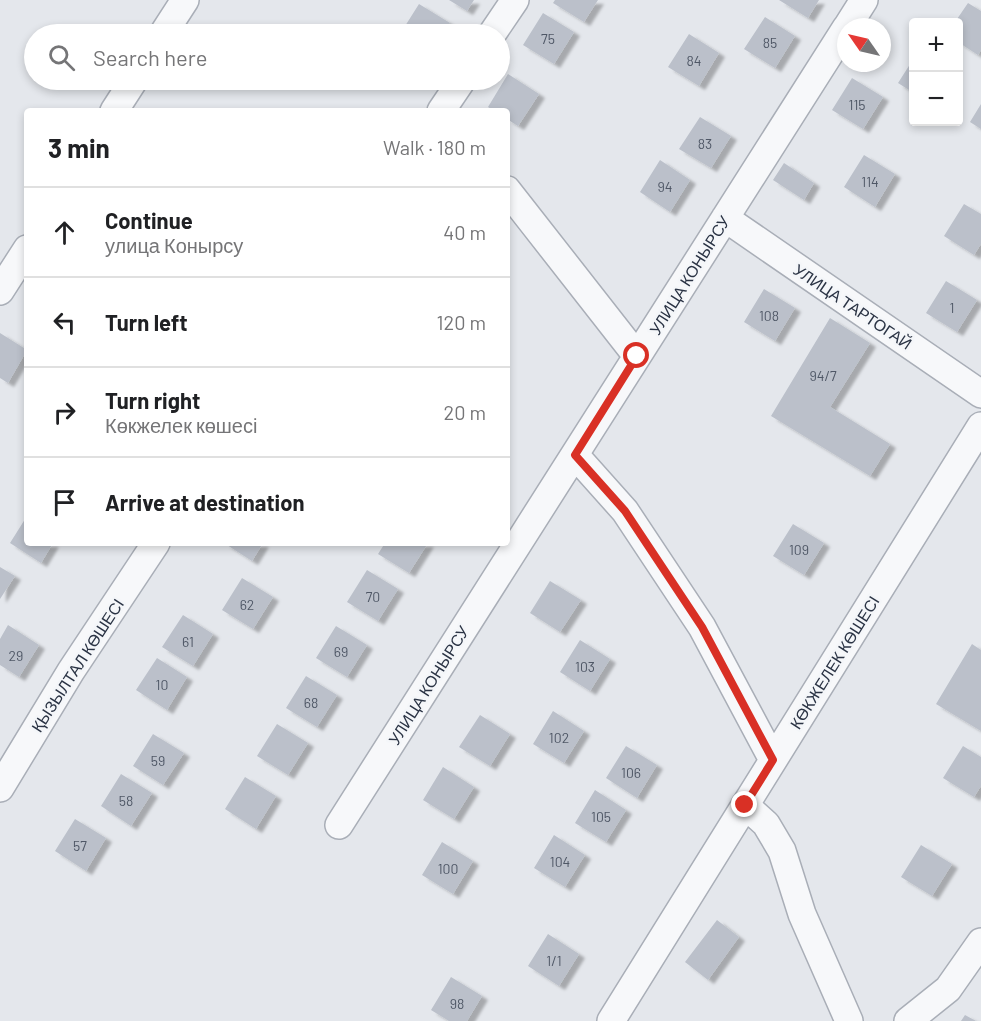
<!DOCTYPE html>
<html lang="en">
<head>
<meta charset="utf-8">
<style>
  :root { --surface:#fff; --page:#f6f6f6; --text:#202124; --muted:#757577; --line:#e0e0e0 }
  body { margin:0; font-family:Barlow,sans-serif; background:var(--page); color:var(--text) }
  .controls { position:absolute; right:18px; top:18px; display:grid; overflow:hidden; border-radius:6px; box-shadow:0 3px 9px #0003 }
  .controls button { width:54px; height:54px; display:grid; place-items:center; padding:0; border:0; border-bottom:2px solid var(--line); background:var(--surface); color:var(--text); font:30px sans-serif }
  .compass { position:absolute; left:837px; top:18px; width:54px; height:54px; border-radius:50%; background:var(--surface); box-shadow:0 3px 9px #0003; rotate:304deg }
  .stop { position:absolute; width:18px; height:18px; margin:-14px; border:4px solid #d93025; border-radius:50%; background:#fff }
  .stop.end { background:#d93025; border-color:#fff; box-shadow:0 2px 6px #0008 }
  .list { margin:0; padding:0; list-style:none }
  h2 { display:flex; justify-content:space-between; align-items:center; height:78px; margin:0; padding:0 24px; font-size:26px }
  h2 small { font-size:20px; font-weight:400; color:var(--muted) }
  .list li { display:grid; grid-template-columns:39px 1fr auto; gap:18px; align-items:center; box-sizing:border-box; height:90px; padding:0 24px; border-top:2px solid var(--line) }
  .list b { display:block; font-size:22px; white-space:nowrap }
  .list p { margin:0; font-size:20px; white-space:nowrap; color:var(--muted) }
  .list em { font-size:20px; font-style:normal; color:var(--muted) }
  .icon { flex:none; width:33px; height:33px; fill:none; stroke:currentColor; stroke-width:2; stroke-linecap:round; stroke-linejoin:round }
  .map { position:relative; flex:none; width:981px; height:1021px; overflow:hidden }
  .search { position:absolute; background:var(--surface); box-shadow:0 3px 9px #0003; left:24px; top:24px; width:486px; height:66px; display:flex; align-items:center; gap:15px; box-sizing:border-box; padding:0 21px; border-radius:33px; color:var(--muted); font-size:22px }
  .panel { position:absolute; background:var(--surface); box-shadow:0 3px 9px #0003; left:24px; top:108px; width:486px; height:438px; border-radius:6px }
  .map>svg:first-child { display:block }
  .building { fill:#bbc0ca; filter:url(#shadow) }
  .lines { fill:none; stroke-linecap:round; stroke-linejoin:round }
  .minor-casing { stroke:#a9aeb7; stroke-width:30 }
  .minor { stroke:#f7f8fa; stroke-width:27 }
  .route { stroke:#d93025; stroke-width:8 }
  .labels { text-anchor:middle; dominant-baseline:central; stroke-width:5; stroke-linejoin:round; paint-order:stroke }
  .number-label { font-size:14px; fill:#4f5766 }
  .street-label { font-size:16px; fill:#2b3445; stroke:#f4f6f9 }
</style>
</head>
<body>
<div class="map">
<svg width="981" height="1021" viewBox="0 0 981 1021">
  <defs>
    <filter id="shadow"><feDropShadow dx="6" dy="4" stdDeviation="1.5" flood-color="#0004"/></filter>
  </defs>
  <rect width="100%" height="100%" fill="#e4e7ec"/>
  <!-- building -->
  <path class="building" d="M449,0H474L467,11Z
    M555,0H598L584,22L553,3Z
    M779,0H819L808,18Z
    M968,3L981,11V50L978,55L958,42V22H955Z
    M419,4L450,23L443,34H400Z
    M543,13L574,32L554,64L523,45Z
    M765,17L795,36L775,68L744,49Z
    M689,34L719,53L699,86L668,67Z
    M914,58V93L898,83Z
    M508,74L539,94L518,126L507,119V111H494L488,107Z
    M852,78L883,97L863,129L832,110Z
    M981,104V129L970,122Z
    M700,117L731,136L711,168L679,149Z
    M864,155L895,174L875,207L844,187Z
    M660,160L690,180L670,212L640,192Z
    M784,163L814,183L804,200L773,180Z
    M964,204L981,214V244L974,255L944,236Z
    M946,281L977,300L957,332L926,313Z
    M764,289L795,308L775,341L744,322Z
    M830,318L870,343L830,407L890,444L870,476L771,416Z
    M0,333L27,350L8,383L0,378Z
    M27,516V543H53L41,563L10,543Z
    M793,524L824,543L804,575L773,556Z
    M224,543H263L252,561Z
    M385,543H428L409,573L378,554Z
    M0,567L15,576L0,599Z
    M367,570L398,589L378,621L347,602Z
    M242,578L273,597L253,629L222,610Z
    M550,581L581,600L560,632L530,613Z
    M183,615L213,634L193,666L162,647Z
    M8,625L39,645L19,677L0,665V639Z
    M336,626L367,645L347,677L316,658Z
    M580,640L610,659L590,691L560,672Z
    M972,644L981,650V731L936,704Z
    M157,658L187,677L167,710L136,690Z
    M306,676L337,695L317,727L286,708Z
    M553,711L584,731L564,763L533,744Z
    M480,715L510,734L490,766L459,747Z
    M277,724L308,743L288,775L257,756Z
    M153,734L184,753L163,785L133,766Z
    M626,746L657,765L637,798L606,778Z
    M963,746L981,757V786L974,797L943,778Z
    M443,767L474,787L454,819L423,800Z
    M121,774L152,793L131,826L101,806Z
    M245,777L276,796L256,829L225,809Z
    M595,790L626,810L606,842L575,823Z
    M75,819L106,838L86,871L55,851Z
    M554,835L585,855L565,887L534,868Z
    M442,842L473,861L453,894L422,875Z
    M921,845L952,864L932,896L901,877Z
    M717,920L739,937L708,980L685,962Z
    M548,934L579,954L559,986L528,966Z
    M451,977L482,996L467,1021H449L431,1010Z
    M965,1015L976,1021H961Z"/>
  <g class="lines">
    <defs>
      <path id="minor" d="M847,27L864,0
        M163,34L185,0
        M492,34L515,0
        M114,111L134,80
        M441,111L462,80
        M507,190L637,356
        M725,218L981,394
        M0,291L27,249
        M575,455L625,511L702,627L773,760
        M0,788L71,671L156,543
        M745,805L766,824L782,851L802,914L849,1021
        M339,825L846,28
        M611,1021L981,426
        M908,1021L948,989L981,942"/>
    </defs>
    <!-- minor casing -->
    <use href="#minor" class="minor-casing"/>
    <!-- minor -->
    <use href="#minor" class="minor"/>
  </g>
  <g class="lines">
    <!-- route -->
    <path class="route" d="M637,356L575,455L625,511L702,627L773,760L745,805"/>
  </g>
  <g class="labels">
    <!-- number labels -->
    <g class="number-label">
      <text x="548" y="38">75</text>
      <text x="770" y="42">85</text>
      <text x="694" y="60">84</text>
      <text x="857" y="104">115</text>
      <text x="705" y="143">83</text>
      <text x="870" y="181">114</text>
      <text x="665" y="186">94</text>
      <text x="952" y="307">1</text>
      <text x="769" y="315">108</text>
      <text x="823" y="375">94/7</text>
      <text x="799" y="549">109</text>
      <text x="373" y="596">70</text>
      <text x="247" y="604">62</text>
      <text x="188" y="641">61</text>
      <text x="341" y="651">69</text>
      <text x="16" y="655">29</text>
      <text x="585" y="666">103</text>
      <text x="162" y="684">10</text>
      <text x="311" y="702">68</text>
      <text x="559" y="737">102</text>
      <text x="158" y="760">59</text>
      <text x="631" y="772">106</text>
      <text x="126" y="800">58</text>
      <text x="601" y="816">105</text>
      <text x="80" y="845">57</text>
      <text x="560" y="861">104</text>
      <text x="448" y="868">100</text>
      <text x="554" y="960">1/1</text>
      <text x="457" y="1003">98</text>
    </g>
    <!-- street labels -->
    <g class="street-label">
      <text transform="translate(689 275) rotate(-58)">УЛИЦА КОНЫРСУ</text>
      <text transform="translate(853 306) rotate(34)">УЛИЦА ТАРТОГАЙ</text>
      <text transform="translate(834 662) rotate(-58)">КӨКЖЕЛЕК КӨШЕСІ</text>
      <text transform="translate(77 665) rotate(-57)">ҚЫЗЫЛТАЛ КӨШЕСІ</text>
      <text transform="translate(428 685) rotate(-58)">УЛИЦА КОНЫРСУ</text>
    </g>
  </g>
</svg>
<div class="controls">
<button>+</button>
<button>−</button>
</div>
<svg class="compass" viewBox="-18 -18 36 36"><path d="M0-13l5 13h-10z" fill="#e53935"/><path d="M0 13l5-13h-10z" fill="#757577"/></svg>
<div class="stop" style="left:637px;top:356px"></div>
<div class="stop end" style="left:745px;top:805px"></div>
<div class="search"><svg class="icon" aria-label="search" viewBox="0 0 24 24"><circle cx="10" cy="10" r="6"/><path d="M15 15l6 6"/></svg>Search here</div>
<section class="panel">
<h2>3 min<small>Walk · 180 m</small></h2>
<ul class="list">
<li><svg class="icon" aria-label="ahead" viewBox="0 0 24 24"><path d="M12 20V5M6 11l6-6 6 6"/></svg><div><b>Continue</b><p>улица Конырсу</p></div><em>40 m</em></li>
<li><svg class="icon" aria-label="left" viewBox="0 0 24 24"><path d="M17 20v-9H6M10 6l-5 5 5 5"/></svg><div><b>Turn left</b></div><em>120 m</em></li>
<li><svg class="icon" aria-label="right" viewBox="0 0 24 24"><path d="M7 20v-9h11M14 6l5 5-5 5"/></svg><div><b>Turn right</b><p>Көкжелек көшесі</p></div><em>20 m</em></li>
<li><svg class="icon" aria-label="arrive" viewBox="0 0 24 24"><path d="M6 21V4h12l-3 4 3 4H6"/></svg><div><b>Arrive at destination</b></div></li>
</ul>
</section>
</div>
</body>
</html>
